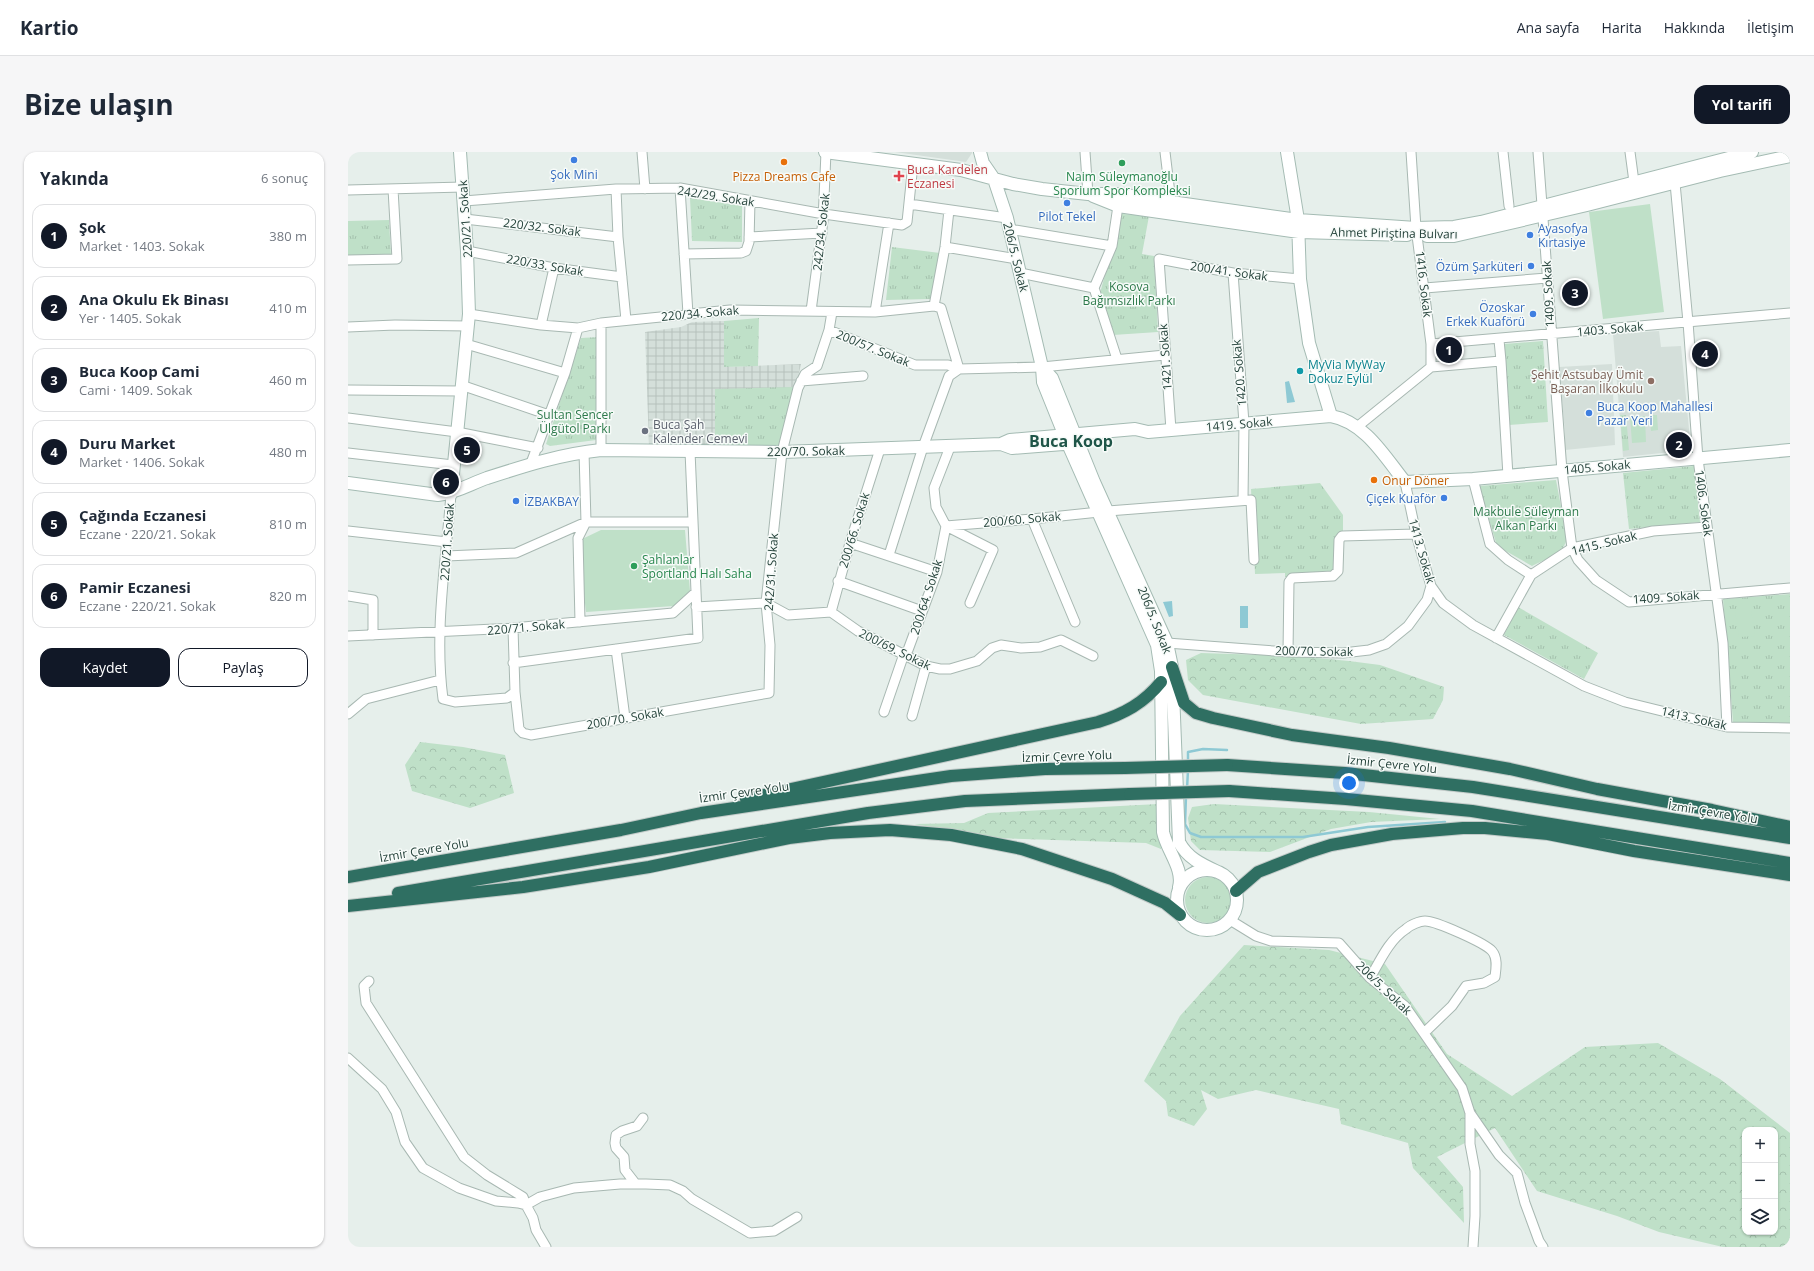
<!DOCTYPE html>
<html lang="tr">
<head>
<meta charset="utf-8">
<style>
  :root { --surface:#fff; --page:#f6f6f7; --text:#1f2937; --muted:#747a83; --line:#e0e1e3; --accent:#111827 }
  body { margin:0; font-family:"Open Sans",sans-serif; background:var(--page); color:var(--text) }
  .controls { position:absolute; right:12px; bottom:12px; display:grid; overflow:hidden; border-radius:8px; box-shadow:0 1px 3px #0004 }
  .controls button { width:36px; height:36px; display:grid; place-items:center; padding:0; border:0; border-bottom:1px solid var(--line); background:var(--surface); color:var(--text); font:20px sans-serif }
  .you { position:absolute; left:1001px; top:631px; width:14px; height:14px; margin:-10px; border:3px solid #fff; border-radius:50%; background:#1a73e8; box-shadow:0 0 0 6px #1a73e833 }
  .badge { display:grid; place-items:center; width:26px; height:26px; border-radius:50%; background:var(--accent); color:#fff; font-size:13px; font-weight:700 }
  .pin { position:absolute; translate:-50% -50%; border:2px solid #fff; box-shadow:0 1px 4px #0006 }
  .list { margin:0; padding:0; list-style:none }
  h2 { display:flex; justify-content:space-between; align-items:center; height:52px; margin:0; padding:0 16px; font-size:17px }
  h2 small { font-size:13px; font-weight:400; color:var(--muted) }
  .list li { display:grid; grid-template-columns:26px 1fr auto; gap:12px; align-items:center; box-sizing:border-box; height:64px; margin:0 8px 8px; padding:0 8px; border:1px solid var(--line); border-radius:12px }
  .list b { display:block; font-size:15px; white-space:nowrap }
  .list p { margin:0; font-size:13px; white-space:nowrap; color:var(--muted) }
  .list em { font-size:13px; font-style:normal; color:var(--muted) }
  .actions { display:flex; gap:8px; padding:12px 16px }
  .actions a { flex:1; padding:9px 0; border:1px solid var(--accent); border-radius:12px; text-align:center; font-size:14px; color:var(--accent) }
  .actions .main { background:var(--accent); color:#fff }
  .icon { flex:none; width:22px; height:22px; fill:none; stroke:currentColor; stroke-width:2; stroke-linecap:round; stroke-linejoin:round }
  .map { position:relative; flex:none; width:1442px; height:1095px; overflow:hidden; border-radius:12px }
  header { display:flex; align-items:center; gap:24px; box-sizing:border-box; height:56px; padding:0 20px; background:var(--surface); border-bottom:1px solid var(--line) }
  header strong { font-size:19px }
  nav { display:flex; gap:22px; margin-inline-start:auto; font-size:14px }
  .intro { display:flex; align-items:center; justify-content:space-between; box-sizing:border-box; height:96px; padding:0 24px }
  h1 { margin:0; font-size:28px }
  .button { padding:10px 18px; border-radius:12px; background:var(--accent); color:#fff; font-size:14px; font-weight:700 }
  main { display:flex; gap:24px; padding:0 24px }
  aside { flex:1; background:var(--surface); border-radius:12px; box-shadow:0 1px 3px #0004 }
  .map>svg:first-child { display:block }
  .built { fill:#d4dfda }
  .industrial { fill:url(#industrial-grid) }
  .grass { fill:url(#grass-tufts) }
  .forest { fill:url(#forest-crowns); fill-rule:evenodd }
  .pitch { fill:#bfe0c8 }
  .water { fill:#8ec9d4 }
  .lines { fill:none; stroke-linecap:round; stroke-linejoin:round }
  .stream { stroke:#8ec9d4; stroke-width:2.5 }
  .street-casing { stroke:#a8b8b2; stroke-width:11 }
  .secondary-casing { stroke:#a4bbb3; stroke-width:14 }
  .highway-casing { stroke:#c2cac8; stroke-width:14 }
  .street { stroke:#fff; stroke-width:9 }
  .secondary { stroke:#fff; stroke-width:12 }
  .highway { stroke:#2f6f62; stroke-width:12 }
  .highway-bridge-casing { stroke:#c2cac8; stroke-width:14; stroke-linecap:butt }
  .highway-bridge { stroke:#2f6f62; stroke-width:12 }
  .shop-dot { fill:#3f7fe0; stroke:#f7fbf9; stroke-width:1.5 }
  .food-dot { fill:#e8710a; stroke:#f7fbf9; stroke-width:1.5 }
  .leisure-dot { fill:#2e9e5b; stroke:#f7fbf9; stroke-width:1.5 }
  .health-dot { fill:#e0444e; stroke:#f7fbf9; stroke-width:1.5 }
  .culture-dot { fill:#0f9aa8; stroke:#f7fbf9; stroke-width:1.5 }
  .education-dot { fill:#8d6e63; stroke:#f7fbf9; stroke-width:1.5 }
  .worship-dot { fill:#6b7280; stroke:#f7fbf9; stroke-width:1.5 }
  .labels { text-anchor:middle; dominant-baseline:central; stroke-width:3; stroke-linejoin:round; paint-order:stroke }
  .health-label { font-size:12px; fill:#be3a42; stroke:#f7fbf9; text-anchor:start }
  .shop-label { font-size:12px; fill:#366cbe; stroke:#f7fbf9; text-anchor:start }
  .food-label { font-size:12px; fill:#c56008; stroke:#f7fbf9 }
  .leisure-label { font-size:12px; fill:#27864d; stroke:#f7fbf9 }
  .street-label { font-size:12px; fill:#24423a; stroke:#f7fbf9 }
  .park-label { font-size:12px; fill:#2d7a4b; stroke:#f7fbf9 }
  .culture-label { font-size:12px; fill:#0d838f; stroke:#f7fbf9; text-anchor:start }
  .education-label { font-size:12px; fill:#785e54; stroke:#f7fbf9; text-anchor:end }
  .worship-label { font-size:12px; fill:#5b616d; stroke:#f7fbf9; text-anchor:start }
  .district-label { font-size:16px; font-weight:bold; fill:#1f5548; stroke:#f7fbf9 }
</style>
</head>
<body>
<header>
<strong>Kartio</strong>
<nav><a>Ana sayfa</a><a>Harita</a><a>Hakkında</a><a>İletişim</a></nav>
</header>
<div class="intro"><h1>Bize ulaşın</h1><a class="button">Yol tarifi</a></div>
<main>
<aside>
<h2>Yakında<small>6 sonuç</small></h2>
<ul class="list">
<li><span class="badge">1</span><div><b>Şok</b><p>Market · 1403. Sokak</p></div><em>380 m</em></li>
<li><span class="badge">2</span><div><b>Ana Okulu Ek Binası</b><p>Yer · 1405. Sokak</p></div><em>410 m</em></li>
<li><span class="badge">3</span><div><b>Buca Koop Cami</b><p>Cami · 1409. Sokak</p></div><em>460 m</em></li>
<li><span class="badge">4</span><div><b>Duru Market</b><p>Market · 1406. Sokak</p></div><em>480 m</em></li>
<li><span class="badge">5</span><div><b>Çağında Eczanesi</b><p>Eczane · 220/21. Sokak</p></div><em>810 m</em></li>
<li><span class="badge">6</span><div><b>Pamir Eczanesi</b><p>Eczane · 220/21. Sokak</p></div><em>820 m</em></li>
</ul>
<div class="actions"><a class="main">Kaydet</a><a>Paylaş</a></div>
</aside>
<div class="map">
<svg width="1442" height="1095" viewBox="0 0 1442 1095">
  <defs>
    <pattern id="industrial-grid" width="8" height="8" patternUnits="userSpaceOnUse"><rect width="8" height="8" fill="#d4dfda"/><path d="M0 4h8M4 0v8" fill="none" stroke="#b6c1bc"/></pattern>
    <pattern id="grass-tufts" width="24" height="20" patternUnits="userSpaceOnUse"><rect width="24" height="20" fill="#bfe0c8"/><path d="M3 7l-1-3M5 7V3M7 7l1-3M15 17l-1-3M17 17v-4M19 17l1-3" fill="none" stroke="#a4c1ad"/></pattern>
    <pattern id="forest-crowns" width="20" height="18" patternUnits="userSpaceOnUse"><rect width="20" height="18" fill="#bfe0c8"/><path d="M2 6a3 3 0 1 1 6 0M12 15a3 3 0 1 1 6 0" fill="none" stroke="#a4c1ad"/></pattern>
  </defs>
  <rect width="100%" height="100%" fill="#e6efeb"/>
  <!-- built -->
  <path class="built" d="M547,0H624V1L618,10Z
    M1311,179L1313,195L1333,194L1343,298L1275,305L1265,182Z
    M1264,212L1267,293L1217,298V281L1211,215Z"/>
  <!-- industrial -->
  <path class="industrial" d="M376,169V215L453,212L448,235L375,294H301L297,180L333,175L344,170Z"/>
  <!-- grass -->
  <path class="grass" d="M342,46L394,54V90L344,89Z
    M774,62L801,64L794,102L806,104L810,180L765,183L752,141Z
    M41,68L43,104L0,106V69Z
    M544,95L592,101L584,147L538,148Z
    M411,166L410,214L376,215V169Z
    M251,185L248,288L202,294L198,292L233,186Z
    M1195,189L1200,270L1161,273L1156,192Z
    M448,235L432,293L375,294L367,286V237Z
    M1272,263H1278L1281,298L1275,299Z
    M1346,314L1352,370L1281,377L1275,321Z
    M1208,328L1219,386C1216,403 1197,407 1184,414L1149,394L1131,334Z
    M972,331L995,363V384L990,419L937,425V421L907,422L903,337Z
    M1442,442V571L1385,570L1375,447Z
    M1170,455L1250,501L1236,527L1156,483Z
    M837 748a23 23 0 1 1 46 0a23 23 0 1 1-46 0Z"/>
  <!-- forest -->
  <path class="forest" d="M853,501L947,504L1001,509L1032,513L1096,535L1095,548L1085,567L1013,572L855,543L840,528L838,508Z
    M72,590L115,595L157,603L166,641L122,656L64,639L57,613Z
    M810,652L813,697L798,691L645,686L566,672L616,671L640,661Z
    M866,652L1021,660L1092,667L1023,670L983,677L922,700L852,698L843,689L840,666L844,655Z
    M896,793L981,798L1037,812L1099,902L1164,944L1237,895L1310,891L1372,927L1442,981V1095H1375L1311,1080L1269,1064L1189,1039L1147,976L1089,1005L1115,1035L1116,1071L1065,1016L1060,991L993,972L991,957L908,938L870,947L853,938L859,957L846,974L820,964L818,949L796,929L832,864ZM1397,978H1427V1080H1397Z"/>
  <!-- pitch -->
  <path class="pitch" d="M1302,52L1316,160L1255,167L1241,60Z
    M1302,263H1309L1310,278L1303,279Z
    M1297,264L1298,290L1284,291L1282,265Z
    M1168,360L1171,367L1158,372L1155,365Z
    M253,378H337L342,439L326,454L238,460L230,389Z
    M1403,457L1407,484L1391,485L1387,458Z"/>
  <!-- water -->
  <path class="water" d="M941,229L947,250L939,251L937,230Z
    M824,449L825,464L821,465L815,450Z
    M892,454H900V476H892Z"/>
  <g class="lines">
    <!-- stream -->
    <path class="stream" d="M840,611V600L855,597L879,598
      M839,637L840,618
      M838,644L837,672L842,681L853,685H955L1020,675L1097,670"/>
    <defs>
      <path id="street" d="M294,0L297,37
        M737,0L740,42
        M817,0L823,50
        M1063,0L1068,76L1083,192V215L1153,209L1160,324
        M1155,0L1161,54
        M1190,0L1214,319L1224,396L1230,408L1248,428L1281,450L1442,436
        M1282,0L1286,30
        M1327,31L1340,170L1350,307L1375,491L1379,575
        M332,36L340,162
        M268,37L270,85L278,168
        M0,38L115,35
        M116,49L268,37L332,36L476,62L554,73L559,70L565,12
        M561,52L659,66
        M117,67L270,85
        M661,77L764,94
        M401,85L474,81
        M597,95L669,107
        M119,99L206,116L274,125
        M336,102L393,101L398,99L401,90L402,49
        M0,108L49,107L45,37
        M672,121L746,136
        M885,121L896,271L895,347
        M1077,136L1199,126
        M586,154L597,95L601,58
        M463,159L475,69L478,0
        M484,160L481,178L567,213H600L611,217
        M527,160L541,71
        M121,162L193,173L230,176L253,171L382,158L527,160L586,154L593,156L611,217L694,215L817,203
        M193,173L206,116
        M0,175L47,173L120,174
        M1151,188L1153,209
        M118,192L217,221
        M1083,192L1442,161
        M769,207L746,136L764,94L770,54
        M453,229L515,224
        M113,233L201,263
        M0,238L113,239
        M0,266L109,280L190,296
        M1009,275L1083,215
        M823,278L811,107L885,121L952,127
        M602,295L586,336L588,355L598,374L645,398L622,451
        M253,298V171
        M0,301L105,313
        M183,311L217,221L230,176
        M1125,327L1142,392L1160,408L1183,423
        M1057,330L1068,382L1083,434L1095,451L1125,473L1236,534L1277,550L1379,575L1442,576
        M103,342C98,410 86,479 95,547L107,550L159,546L167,540L165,476
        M760,359L903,348L906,408
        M684,367L727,470
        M0,379L99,390
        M502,391L589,420
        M541,403L575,295L601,224L611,217
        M98,404L168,401L238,370H345
        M490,429L574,459
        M0,444L25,448V483
        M348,455L418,451L440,463L483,460L510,479L578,514L592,517H602L629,509L644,496L653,493L673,496L692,495L713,488L745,504
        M483,460L502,391L532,297
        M232,470L230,386L238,370L236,300
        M0,484L165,476L325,461L347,441
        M1148,486L1183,423L1224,396L1305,379L1359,375
        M819,491L940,500L995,501L1021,498L1038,492L1060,474L1079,448L1083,434
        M268,497L277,566
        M940,500L941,430L944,426L985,424L990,419L991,388L994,384L1068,382
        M165,511L350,486L342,299
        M167,540L171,577L175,581L183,583L421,541L422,493L418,451L434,300L450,236L457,222L469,214L481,178
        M536,560L556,502L560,498L589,420L598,374L684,367L751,360
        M0,562L18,547L92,528
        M564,564L578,514
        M882,768L908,784L923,789L991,791L1022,826L1057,854L1114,936L1122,961L1151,1003L1169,1021L1177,1051L1191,1089L1195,1095
        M1022,826C1032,809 1041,788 1058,777C1062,773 1072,769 1077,769C1088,769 1137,791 1144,799C1150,806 1148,817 1147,825L1136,831L1118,834L1104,854L1076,881
        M21,829L16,834L18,851L116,1005L139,1023L175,1045L178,1053L192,1045L226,1036L272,1032H298L322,1033L335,1039L344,1047L402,1081L426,1079L449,1065
        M0,906L34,937L48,960L57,990L75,1016L111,1036L148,1049L170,1051L178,1053L185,1066L188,1078L198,1095
        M1122,961V992L1127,1019V1064L1125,1095
        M287,1031L277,1018L276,1005L268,996L267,991L268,983L274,979L289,974L295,966"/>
      <path id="secondary" d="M477,0L613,18L665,32L694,37L740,42H771L823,50L950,68L1068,76L1106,75L1133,70L1404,0
        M632,0L635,11L646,27L659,66L694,215L695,230L720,292L809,493L813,519L815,680C819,699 836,717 831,735
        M939,0L950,68L952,127L961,191L983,264
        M745,44L770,54L951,80L1059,83
        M1079,84H1106L1239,53L1372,19L1442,4
        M694,215L704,226L746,330L819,491L824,515L831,690C840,707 855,713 872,721
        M653,292L664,296L728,291
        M0,331L90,343C108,341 122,332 139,326C176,314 213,302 253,298L434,300L653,292L662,288L787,277L800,280L983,264C1017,270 1037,305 1057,330L1125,327L1442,298
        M103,342L121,162L119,99L112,0
        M829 748a30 30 0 1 1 60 0a30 30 0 1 1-60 0Z"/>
      <path id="highway" d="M824,515L836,551L848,561L865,566L944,583L1041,596L1162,617L1249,637L1364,658L1442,675
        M879,613L997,621L1125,635L1442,686
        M881,639L998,647L1124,659L1442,711
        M398,647L750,570C776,562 796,551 813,530
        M0,725L273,678L353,661L603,624L697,617L777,616
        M888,739L910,720L961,700L983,693L1044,682L1115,676H1137L1200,682L1286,699L1442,723
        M50,741L520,661L617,649L782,642
        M0,754L175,735L301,715L441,686L482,681L542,678L603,683L674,697L764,727L817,751L832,763"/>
    </defs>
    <!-- street casing -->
    <use href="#street" class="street-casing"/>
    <!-- secondary casing -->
    <use href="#secondary" class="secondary-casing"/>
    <!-- highway casing -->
    <use href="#highway" class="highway-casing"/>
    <!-- street -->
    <use href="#street" class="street"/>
    <!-- secondary -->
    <use href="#secondary" class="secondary"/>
    <!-- highway -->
    <use href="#highway" class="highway"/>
    <defs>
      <path id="highway-bridge" d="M777,616L879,613
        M782,642L881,639"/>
    </defs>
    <!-- highway-bridge casing -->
    <use href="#highway-bridge" class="highway-bridge-casing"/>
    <!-- highway-bridge -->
    <use href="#highway-bridge" class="highway-bridge"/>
  </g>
  <!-- markers -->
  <g class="shop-dot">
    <circle cx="226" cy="8" r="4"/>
    <circle cx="719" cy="51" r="4"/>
    <circle cx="1182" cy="83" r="4"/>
    <circle cx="1183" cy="114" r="4"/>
    <circle cx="1185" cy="162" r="4"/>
    <circle cx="1241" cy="261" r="4"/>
    <circle cx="1096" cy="346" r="4"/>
    <circle cx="168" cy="349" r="4"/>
  </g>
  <g class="food-dot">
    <circle cx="436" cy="10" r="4"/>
    <circle cx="1026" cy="328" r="4"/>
  </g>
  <g class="leisure-dot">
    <circle cx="774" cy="11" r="4"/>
    <circle cx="286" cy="414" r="4"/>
  </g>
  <path class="health-dot" d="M549 18h4v4h4v4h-4v4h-4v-4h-4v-4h4z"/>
  <circle class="culture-dot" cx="952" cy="219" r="4"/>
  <circle class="education-dot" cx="1303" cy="229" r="4"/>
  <circle class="worship-dot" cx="297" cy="279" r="4"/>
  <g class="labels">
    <!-- health labels -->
    <g class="health-label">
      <text x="559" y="17">Buca Kardelen<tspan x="559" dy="14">Eczanesi</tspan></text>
    </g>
    <!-- shop labels -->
    <g class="shop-label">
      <text x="226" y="22" text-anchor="middle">Şok Mini</text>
      <text x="719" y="64" text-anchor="middle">Pilot Tekel</text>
      <text x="1190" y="76">Ayasofya<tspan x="1190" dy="14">Kırtasiye</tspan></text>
      <text x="1175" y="114" text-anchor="end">Özüm Şarküteri</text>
      <text x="1177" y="155" text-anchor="end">Özoskar<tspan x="1177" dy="14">Erkek Kuaförü</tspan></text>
      <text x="1249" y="254">Buca Koop Mahallesi<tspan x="1249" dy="14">Pazar Yeri</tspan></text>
      <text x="1088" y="346" text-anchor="end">Çiçek Kuaför</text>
      <text x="176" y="349">İZBAKBAY</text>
    </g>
    <!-- food labels -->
    <g class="food-label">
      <text x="436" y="24">Pizza Dreams Cafe</text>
      <text x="1034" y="328" text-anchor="start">Onur Döner</text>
    </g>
    <!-- leisure labels -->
    <g class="leisure-label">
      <text x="774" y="24">Naim Süleymanoğlu<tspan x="774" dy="14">Sporium Spor Kompleksi</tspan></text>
      <text x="294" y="407" text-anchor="start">Şahlanlar<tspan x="294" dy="14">Sportland Halı Saha</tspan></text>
    </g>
    <!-- street labels -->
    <g class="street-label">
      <text transform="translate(368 44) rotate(9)">242/29. Sokak</text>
      <text transform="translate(117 67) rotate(-94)">220/21. Sokak</text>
      <text transform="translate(194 75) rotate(7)">220/32. Sokak</text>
      <text transform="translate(473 80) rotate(-84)">242/34. Sokak</text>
      <text transform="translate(1046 81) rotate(1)">Ahmet Piriştina Bulvarı</text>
      <text transform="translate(668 105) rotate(76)">206/5. Sokak</text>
      <text transform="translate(197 113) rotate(10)">220/33. Sokak</text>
      <text transform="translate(881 119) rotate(8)">200/41. Sokak</text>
      <text transform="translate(1076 132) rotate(83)">1416. Sokak</text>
      <text transform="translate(1200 142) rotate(-93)">1409. Sokak</text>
      <text transform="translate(352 161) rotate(-5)">220/34. Sokak</text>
      <text transform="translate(1262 177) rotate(-5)">1403. Sokak</text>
      <text transform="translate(525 196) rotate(22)">200/57. Sokak</text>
      <text transform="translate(817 205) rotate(-94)">1421. Sokak</text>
      <text transform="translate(891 221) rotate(-95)">1420. Sokak</text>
      <text transform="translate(891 272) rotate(-5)">1419. Sokak</text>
      <text transform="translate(458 299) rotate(-1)">220/70. Sokak</text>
      <text transform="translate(1249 315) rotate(-5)">1405. Sokak</text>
      <text transform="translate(1356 351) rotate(82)">1406. Sokak</text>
      <text transform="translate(674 367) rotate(-5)">200/60. Sokak</text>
      <text transform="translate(506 378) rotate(-73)">200/66. Sokak</text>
      <text transform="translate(99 390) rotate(-86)">220/21. Sokak</text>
      <text transform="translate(1256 391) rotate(-14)">1415. Sokak</text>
      <text transform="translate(1074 399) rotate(74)">1413. Sokak</text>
      <text transform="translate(423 420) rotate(-86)">242/31. Sokak</text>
      <text transform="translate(578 445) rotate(-72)">200/64. Sokak</text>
      <text transform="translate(1318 445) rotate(-4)">1409. Sokak</text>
      <text transform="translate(807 468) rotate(68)">206/5. Sokak</text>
      <text transform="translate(178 475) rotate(-5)">220/71. Sokak</text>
      <text transform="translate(547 497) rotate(26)">200/69. Sokak</text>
      <text transform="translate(966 499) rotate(1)">200/70. Sokak</text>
      <text transform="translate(277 566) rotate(-10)">200/70. Sokak</text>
      <text transform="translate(1346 566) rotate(13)">1413. Sokak</text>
      <text transform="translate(719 604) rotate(-2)">İzmir Çevre Yolu</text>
      <text transform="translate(1044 612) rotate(6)">İzmir Çevre Yolu</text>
      <text transform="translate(396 640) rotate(-8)">İzmir Çevre Yolu</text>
      <text transform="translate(1365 660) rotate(9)">İzmir Çevre Yolu</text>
      <text transform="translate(76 698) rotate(-10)">İzmir Çevre Yolu</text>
      <text transform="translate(1036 836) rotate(44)">206/5. Sokak</text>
    </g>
    <!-- park labels -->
    <g class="park-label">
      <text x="781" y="134">Kosova<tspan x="781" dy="14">Bağımsızlık Parkı</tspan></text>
      <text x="227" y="262">Sultan Sencer<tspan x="227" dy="14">Ülgütol Parkı</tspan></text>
      <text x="1178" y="359">Makbule Süleyman<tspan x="1178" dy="14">Alkan Parkı</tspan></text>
    </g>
    <!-- culture labels -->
    <g class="culture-label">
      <text x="960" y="212">MyVia MyWay<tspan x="960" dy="14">Dokuz Eylül</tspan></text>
    </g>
    <!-- education labels -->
    <g class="education-label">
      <text x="1295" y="222">Şehit Astsubay Ümit<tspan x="1295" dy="14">Başaran İlkokulu</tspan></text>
    </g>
    <!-- worship labels -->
    <g class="worship-label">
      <text x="305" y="272">Buca Şah<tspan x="305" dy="14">Kalender Cemevi</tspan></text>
    </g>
    <!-- district labels -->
    <g class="district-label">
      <text x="723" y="289">Buca Koop</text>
    </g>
  </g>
</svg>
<div class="controls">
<button>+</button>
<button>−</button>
<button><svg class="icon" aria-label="layers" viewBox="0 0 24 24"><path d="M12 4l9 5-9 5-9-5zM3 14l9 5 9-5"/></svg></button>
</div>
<div class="you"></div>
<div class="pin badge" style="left:1101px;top:198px">1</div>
<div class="pin badge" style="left:1331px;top:293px">2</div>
<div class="pin badge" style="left:1227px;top:141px">3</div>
<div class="pin badge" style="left:1357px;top:202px">4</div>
<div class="pin badge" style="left:119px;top:298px">5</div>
<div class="pin badge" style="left:98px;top:330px">6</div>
</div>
</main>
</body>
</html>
